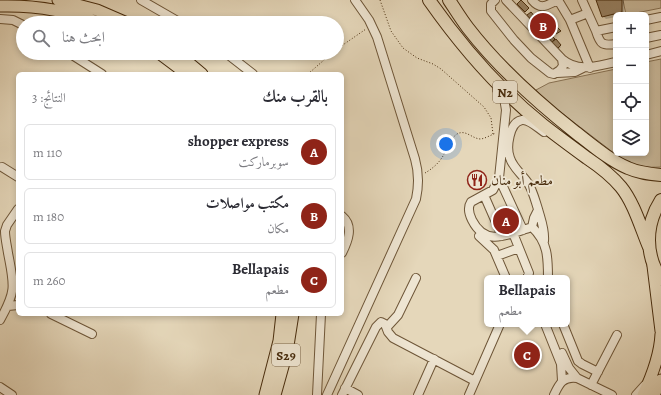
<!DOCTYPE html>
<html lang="ar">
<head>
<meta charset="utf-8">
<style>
  :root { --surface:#fff; --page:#f7f7f7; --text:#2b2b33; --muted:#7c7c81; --line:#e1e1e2; --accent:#8f2418 }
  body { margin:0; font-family:Alegreya,Amiri,serif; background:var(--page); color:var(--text); direction:rtl }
  .controls { position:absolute; right:12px; top:12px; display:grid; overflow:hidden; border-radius:6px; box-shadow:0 2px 6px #0003 }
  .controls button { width:36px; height:36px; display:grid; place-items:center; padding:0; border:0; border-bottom:1px solid var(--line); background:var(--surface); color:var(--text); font:20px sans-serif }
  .you { position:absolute; left:446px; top:144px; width:14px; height:14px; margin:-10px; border:3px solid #fff; border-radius:50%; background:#1a73e8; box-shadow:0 0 0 6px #1a73e833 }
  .badge { display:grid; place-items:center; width:26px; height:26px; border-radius:50%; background:var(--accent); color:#fff; font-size:13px; font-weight:700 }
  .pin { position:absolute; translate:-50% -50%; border:2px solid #fff; box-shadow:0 1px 4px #0006 }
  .popup { position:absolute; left:484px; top:275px; width:86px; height:52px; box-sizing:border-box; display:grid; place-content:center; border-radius:6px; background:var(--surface); filter:drop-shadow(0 1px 3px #0005); font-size:13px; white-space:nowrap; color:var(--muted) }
  .popup b { font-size:15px; color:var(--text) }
  .popup::after { content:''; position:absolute; left:50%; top:100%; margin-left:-8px; border:8px solid transparent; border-top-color:var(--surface) }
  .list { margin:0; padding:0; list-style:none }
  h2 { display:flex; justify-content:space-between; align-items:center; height:52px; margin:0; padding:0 16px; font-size:17px }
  h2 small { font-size:13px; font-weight:400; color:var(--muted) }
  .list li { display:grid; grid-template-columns:26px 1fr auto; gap:12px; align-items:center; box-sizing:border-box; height:56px; margin:0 8px 8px; padding:0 8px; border:1px solid var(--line); border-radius:6px }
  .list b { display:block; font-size:15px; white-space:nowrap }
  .list p { margin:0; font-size:13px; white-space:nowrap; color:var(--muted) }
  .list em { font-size:13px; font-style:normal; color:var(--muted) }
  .icon { flex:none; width:22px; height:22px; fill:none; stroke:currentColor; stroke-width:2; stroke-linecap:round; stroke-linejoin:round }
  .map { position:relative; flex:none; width:661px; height:395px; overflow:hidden; direction:ltr }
  .search { position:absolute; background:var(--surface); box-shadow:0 2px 6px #0003; left:16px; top:16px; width:328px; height:44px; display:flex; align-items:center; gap:10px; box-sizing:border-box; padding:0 14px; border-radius:22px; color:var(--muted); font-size:15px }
  .panel { position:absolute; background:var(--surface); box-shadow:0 2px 6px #0003; left:16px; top:72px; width:328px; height:244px; border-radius:6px; direction:rtl }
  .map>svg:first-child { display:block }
  .green { fill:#caba9c; stroke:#887254 }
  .shadow { fill:#0003 }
  .building { fill:#998466; stroke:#472b0c }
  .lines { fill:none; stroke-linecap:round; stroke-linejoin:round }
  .minor-casing { stroke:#6e5638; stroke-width:10 }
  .major-casing { stroke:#472b0c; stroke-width:13 }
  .highway-casing { stroke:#472b0c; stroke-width:14 }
  .path { stroke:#472b0c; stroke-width:1; stroke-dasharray:1 2; stroke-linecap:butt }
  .minor { stroke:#eee5d2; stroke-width:8 }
  .major { stroke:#e5d7ba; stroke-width:11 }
  .highway { stroke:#e5d7ba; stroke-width:12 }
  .labels { text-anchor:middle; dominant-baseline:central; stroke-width:3.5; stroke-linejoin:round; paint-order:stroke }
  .shield { fill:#eee5d2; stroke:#796347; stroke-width:1 }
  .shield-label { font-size:13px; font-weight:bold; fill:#472b0c }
  .poi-label { font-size:14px; fill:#472b0c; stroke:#eee5d2; text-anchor:start }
</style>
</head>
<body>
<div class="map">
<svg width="661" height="395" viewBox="0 0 661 395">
  <rect width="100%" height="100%" fill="#e5d7ba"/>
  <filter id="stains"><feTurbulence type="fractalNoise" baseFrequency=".005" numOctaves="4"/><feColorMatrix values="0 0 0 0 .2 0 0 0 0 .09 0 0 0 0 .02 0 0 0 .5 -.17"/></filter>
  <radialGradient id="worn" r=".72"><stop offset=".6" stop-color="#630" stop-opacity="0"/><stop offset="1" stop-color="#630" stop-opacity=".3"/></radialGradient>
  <!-- green -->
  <path class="green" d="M623,0H661V8L626,15Z
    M661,59V167C647,168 635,166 623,160L550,104L536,90L549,83L616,69V153H646V62Z"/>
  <!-- shadow -->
  <path class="shadow" d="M597,0H624V15H616V17L606,19L603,16Z
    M541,21L549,30L547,32L561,47L559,49L538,25Z"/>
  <!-- building -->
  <path class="building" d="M521,0L529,8L525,12L517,4Z
    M596,0H622V12L602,17Z
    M531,12L537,19L533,22L527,15Z
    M553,19L556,22L550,28L547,24Z
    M541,20L549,28L544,33L536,25Z
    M554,24L561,31L556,34L550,28Z
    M547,31L555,39L552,42L545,34Z
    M556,39L561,45L558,48L552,42Z"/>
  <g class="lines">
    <defs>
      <path id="minor" d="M141,0L181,23
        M495,0L491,4V11L514,40L531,58L550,73L554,74L560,70L563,66L562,59L506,0
        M532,0C541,11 547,5 558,0
        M558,0L570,20L590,68
        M582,0L596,31
        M0,19L13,20L23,25
        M570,20L588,13
        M646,20L661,17
        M616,27L596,31C600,44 602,46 616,44
        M646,38L661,35
        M69,53L102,74
        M226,53L253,74
        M646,55L661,51
        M562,59C579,73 596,66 616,62
        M557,73L575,72L583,68
        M497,90L504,98L506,110L499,178L493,190L471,202C467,208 469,214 472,220C486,248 509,234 532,227
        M544,132C538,128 529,119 522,120C509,122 506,148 510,158C513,168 522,174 528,183C533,191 535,200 538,209C541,220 545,229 544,241
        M2,167L18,177
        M499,178L523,230
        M484,195L502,236
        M342,216C354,226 348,241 342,253
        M532,227C548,242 548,258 548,278
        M532,227L534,218L538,210
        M513,233L529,273L527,278
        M479,236L494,250L506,278
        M497,256L519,248
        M8,306L18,305
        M51,314L92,334
        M0,320C17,290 14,285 8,253C7,246 5,238 5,231L7,225L18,209
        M545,324L561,364L562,381
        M563,324L578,361L582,364L598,372
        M387,327L398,315L416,278
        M562,353L569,368L577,378
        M591,385L617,335
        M0,387L12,395
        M345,388L358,395
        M317,395L321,314
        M327,395L416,199C419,185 419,173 415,159L377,37L369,20L355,0
        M342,395L376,327L381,322L385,324L388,332L393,338L475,381
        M418,395L434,359
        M469,395L500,324
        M554,395C559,384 563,376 577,378L612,395
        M636,395L645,385"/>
      <path id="major" d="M58,0L97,10L127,23
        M0,6C34,5 69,11 100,23
        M159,53L187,74
        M177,53L202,74
        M653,266L661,331
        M265,395L279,341L282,314
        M275,395L287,352L293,314
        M643,395C652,376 660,356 661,334
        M654,395L661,380"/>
      <path id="highway" d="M429,0C462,47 498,89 543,125C557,136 572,147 587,158C599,166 611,175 621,187C634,203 641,228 649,247
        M449,0C455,9 461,19 468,28C498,67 536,101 575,132C592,145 609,160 628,168C639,173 650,174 661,175
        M661,200C645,225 645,255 661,279"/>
    </defs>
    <!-- minor casing -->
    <use href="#minor" class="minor-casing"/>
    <!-- major casing -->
    <use href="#major" class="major-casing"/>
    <!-- highway casing -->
    <use href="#highway" class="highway-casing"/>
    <!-- path -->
    <path class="path" d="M380,0L391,31L403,48L417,58L433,64L441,69L484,107L491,118L493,134
      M337,49L366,29
      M308,74L332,53
      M425,173C432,169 439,163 443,156C447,149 450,139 457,134C466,129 472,139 481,139C486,138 491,135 496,133"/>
    <!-- minor -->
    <use href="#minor" class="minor"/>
    <!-- major -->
    <use href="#major" class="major"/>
    <!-- highway -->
    <use href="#highway" class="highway"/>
  </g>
  <!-- icons -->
  <defs>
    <symbol id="restaurant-ring" viewBox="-11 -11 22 22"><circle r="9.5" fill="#eee5d2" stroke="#8f2418" stroke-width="1.5"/><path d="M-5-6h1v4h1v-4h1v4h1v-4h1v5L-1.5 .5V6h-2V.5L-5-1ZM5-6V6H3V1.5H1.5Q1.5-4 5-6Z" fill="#8f2418"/></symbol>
  </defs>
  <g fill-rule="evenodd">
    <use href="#restaurant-ring" x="466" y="169" width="22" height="22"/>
  </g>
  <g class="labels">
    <!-- shield labels -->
    <g class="shield">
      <rect x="493" y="81" width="24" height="22" rx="3"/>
      <rect x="272" y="344" width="28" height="22" rx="3"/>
    </g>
    <g class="shield-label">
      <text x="505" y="92">N2</text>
      <text x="286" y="355">S29</text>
    </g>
    <!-- poi labels -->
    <g class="poi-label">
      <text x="491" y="180">مطعم أبو منان</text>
    </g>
  </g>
  <rect width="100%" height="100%" filter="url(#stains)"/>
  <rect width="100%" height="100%" fill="url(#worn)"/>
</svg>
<div class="controls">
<button>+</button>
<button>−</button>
<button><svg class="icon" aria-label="locate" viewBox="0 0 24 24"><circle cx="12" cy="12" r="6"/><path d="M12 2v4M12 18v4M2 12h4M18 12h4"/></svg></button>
<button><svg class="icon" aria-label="layers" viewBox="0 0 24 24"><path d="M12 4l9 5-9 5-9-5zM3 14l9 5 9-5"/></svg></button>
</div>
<div class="you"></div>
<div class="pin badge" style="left:506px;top:221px">A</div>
<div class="pin badge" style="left:543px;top:26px">B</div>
<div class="pin badge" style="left:527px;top:355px">C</div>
<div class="popup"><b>Bellapais</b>مطعم</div>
<div class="search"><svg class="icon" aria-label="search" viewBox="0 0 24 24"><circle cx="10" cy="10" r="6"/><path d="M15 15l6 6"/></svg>ابحث هنا</div>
<section class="panel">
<h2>بالقرب منك<small>النتائج: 3</small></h2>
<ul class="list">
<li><span class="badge">A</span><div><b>shopper express</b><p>سوبرماركت</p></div><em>110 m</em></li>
<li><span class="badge">B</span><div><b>مكتب مواصلات</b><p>مكان</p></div><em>180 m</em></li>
<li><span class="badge">C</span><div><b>Bellapais</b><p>مطعم</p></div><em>260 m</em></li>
</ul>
</section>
</div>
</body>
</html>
